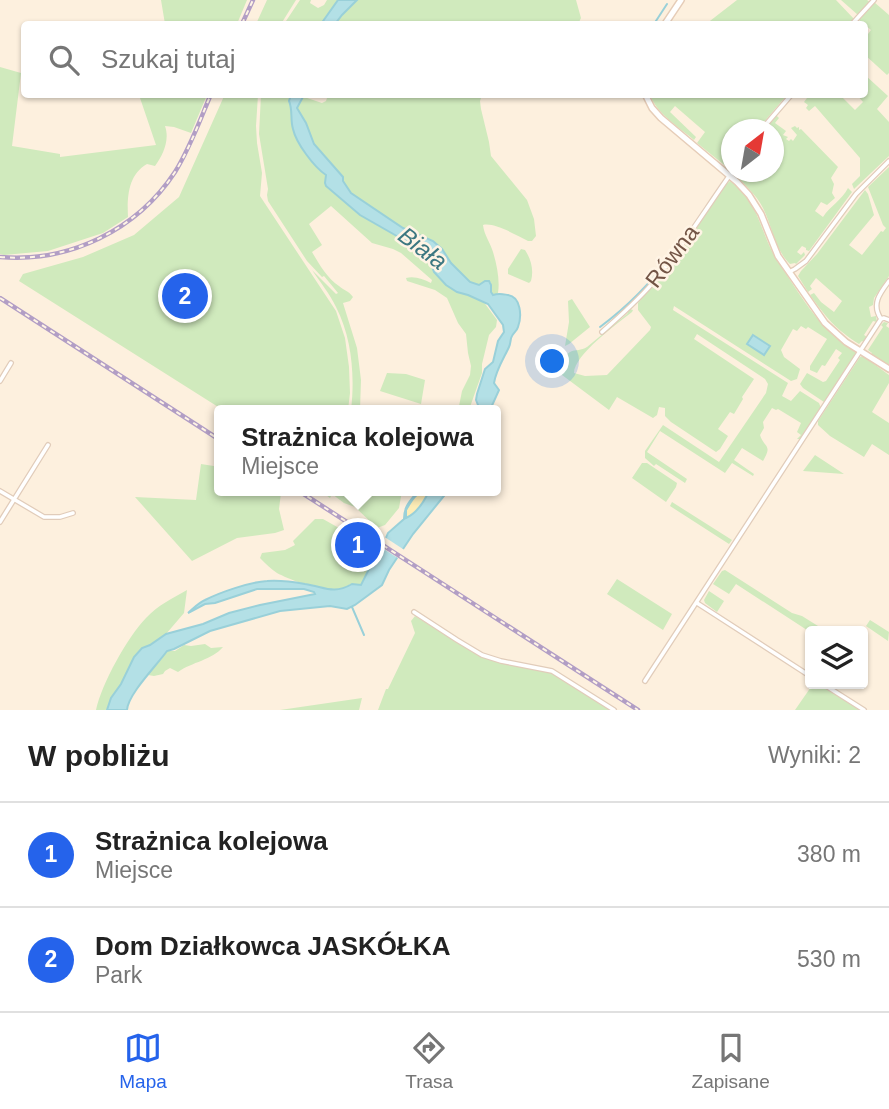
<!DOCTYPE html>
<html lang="pl">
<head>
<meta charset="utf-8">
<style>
  :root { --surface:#fff; --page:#f6f6f6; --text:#222; --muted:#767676; --line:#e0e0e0; --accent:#2563eb }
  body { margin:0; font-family:Arial,sans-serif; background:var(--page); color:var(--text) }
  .controls { position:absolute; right:21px; bottom:21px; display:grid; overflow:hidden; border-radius:7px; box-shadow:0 2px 5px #0004 }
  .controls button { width:63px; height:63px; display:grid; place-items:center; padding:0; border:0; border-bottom:2px solid var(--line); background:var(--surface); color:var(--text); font:35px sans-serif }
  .compass { position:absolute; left:721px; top:119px; width:63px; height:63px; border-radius:50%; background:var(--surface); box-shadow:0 2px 5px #0004; rotate:31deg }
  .you { position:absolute; left:553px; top:362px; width:24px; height:24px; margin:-18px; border:5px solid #fff; border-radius:50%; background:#1a73e8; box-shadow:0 0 0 10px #1a73e833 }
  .badge { display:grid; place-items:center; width:46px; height:46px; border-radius:50%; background:var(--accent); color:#fff; font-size:23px; font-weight:700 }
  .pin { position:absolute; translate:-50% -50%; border:4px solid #fff; box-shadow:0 2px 7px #0006 }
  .popup { position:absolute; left:214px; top:405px; width:287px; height:91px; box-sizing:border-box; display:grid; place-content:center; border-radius:7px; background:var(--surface); filter:drop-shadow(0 2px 5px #0005); font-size:23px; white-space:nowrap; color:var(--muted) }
  .popup b { font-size:26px; color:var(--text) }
  .popup::after { content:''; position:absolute; left:50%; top:100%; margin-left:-14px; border:14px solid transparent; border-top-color:var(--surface) }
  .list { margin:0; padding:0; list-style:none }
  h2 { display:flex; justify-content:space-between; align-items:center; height:91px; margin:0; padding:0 28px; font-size:30px }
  h2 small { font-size:23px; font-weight:400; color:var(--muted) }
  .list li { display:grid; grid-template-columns:46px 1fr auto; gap:21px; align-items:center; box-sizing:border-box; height:105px; padding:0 28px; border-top:2px solid var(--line) }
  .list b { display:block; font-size:26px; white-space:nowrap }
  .list p { margin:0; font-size:23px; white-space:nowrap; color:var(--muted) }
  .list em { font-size:23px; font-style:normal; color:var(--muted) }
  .icon { flex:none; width:38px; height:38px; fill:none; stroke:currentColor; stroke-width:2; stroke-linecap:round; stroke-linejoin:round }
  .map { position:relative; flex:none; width:889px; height:710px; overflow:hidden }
  .search { position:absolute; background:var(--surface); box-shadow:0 2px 5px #0004; left:21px; right:21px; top:21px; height:77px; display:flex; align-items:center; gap:18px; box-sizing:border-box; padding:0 24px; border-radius:7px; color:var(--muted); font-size:26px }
  .sheet { height:301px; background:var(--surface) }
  nav { display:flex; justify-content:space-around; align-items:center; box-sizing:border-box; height:98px; border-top:2px solid var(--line); background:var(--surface); font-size:19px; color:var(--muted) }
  nav a { display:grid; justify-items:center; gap:4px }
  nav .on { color:var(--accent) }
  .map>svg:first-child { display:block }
  .green { fill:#d0eabd }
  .sand { fill:#feedb7 }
  .water { fill:#b3e0e6; stroke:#99d0d9; stroke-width:2 }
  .pier { fill:#fdf0de }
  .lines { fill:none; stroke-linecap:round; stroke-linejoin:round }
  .stream { stroke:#99d0d9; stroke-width:2 }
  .street-casing { stroke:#e1ccba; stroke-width:6 }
  .secondary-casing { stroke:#e6cdb8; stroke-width:8 }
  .street { stroke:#fff; stroke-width:3.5 }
  .secondary { stroke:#fff; stroke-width:5 }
  .rail-casing { stroke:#b29ec5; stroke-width:4.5 }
  .rail { stroke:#fff4e5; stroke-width:2; stroke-dasharray:5; stroke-linecap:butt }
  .labels { text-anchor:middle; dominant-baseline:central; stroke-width:5; stroke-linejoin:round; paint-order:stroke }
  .street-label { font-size:23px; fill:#735546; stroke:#fff4e5 }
  .water-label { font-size:24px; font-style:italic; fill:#3c7781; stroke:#fff4e5 }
</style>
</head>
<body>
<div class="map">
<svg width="889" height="710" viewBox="0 0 889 710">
  <rect width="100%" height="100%" fill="#fdf0de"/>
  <!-- green -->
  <path class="green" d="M161,0H247L237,24H165Z
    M267,0H296L281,24H256Z
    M300,0H311L310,3L318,8L324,5L327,0H338L321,24H284Z
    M357,0H576L581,18L578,24H335L342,15Z
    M737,0H836L854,19L849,24H706Z
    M841,0H867L870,2L858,15Z
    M874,2L889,15V73L887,75L865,55V45L868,41L865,38L871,30L859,20Z
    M0,67L21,73L12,146L60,154V157L156,145L139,95H207L191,133L174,127L165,126C170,140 163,155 155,166L147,164C128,175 127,197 128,217L103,233L48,251L4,255L0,254Z
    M865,75L888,96L877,109L889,122V156L854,189L852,184L860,176V158L815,106L809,111L806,108L808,105L804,102L807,98L804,95H834L836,97L840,95L855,110L863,102L857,95L864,94Z
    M225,94L258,95L256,126L257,143L262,173L260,196L336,311L345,338L349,367L350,393L348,410H223L19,281L23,274L83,257L134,235L179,197Z
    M261,95H291L289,100C293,109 291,119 293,129C297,142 314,167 326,175V186L360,215L423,251L428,256L434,272L446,285L457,292L468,295L483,301L497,320L496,327L489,335L482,364V373L470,407L462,410L459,406L462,391L470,375L471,366L468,353L466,334L458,323L447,298L435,290L407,281L406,278C415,276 423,279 431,283L432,280L401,253L393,249L372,243L331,206L309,224L322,245L312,252C319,264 327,278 339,286C344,291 348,290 353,297L350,301L343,303L357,348L361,380L360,410H351C355,376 352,338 336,307C330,294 320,282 312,270L336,294L338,293L324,276L322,277L307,261L268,201L267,195L268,189L259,134Z
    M328,95H482L480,101L481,109L489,142L491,156L527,200L534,219L536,236L532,241H528C516,235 494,222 483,225C484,235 490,242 493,252C497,265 500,281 498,293L494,296L491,294V282L479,285L470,282L451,263L442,249L424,237L403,228L351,193L343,181V177L314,144L306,123L297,108L301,98L304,97L322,103L326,101Z
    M650,95H787L758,129L732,130L731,165L728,168L697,143L705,132L675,106L670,112L696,137L694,140C679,127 657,114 650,95Z
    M776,115L779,118L775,123L786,131L783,135L788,137L786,139L789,141L791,139L793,141L797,135L791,128L795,126L797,128L799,127V130L801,129L838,167L831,178L834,184L832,193L835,198L827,205L821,202L815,211L823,217C830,206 842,200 848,188L852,192L809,251L806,250V248L802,246L797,252L801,255L804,252L805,255L796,264L795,263L790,264C775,250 772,226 763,208C756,194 744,185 735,174L736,172H774V133L773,128L769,125Z
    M889,167V276L874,298L873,305L869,307L871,317L876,316L877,322L873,321L864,335L867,337L864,342L862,341L859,344C835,329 826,317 810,295L814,293L821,302L834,312L842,301L816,278L810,286L812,289L808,292L798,276L801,271L817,254L865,190L868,194L874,215L849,245L862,255L881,231L883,232L886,228L883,225L868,187Z
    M730,181C760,200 760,236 779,263C795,287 810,313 831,333C838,341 849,345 856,353L826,401L824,402L803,388L800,384L807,373L823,382L826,381L840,360L838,358L842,353L836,349L825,366L822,365L817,373L810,370V366L827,339L808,327L806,329L801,326L797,331L793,329L781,350L784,357L800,369L797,379L791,381L674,306L673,310L788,383L782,396L791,401L800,391L819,403L821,408L801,439H797L801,435L797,432L801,423L778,409L776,410L772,408L763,422L764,428L760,435C764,448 773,444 763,461L742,448L734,460L754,474L753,476L732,463L725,473L660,431L647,452L687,479L685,483L656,464L654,466L645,458V451L663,425L719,462L766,393L768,384L765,379L697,334L694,339L754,379L742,397L743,399L734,414L730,412L718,429L728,436L720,449L716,452L671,422L665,416V408L659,407L657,415L653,418L617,397L609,410L558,372C560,365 563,356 570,352C576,349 581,351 587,347L627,314L630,309L633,310L632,312C617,324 574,355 574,373L585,376L607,375L650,330L651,327L638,310V303L691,235L724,186Z
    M521,249L525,250C531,259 534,270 531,281L529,283L508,274V269Z
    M572,299L590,327L569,344L565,346L569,322L568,301Z
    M884,322L888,323L886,326L889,328V366L872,355V353L868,350L883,327L881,325Z
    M863,356L889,375V383L872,412L889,423V455L872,444L864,457L830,436L818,425V421L860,357Z
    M387,373L406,374L425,380L421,404L380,391Z
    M815,455L844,474L803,471Z
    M642,463H647L677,483L676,487L666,502L632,478Z
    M201,464L220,467V491H278L281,493L279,509L284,530L275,533L237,538L192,561L135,497L196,500Z
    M325,491H402L399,508L385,525L377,528L355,507L344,503L332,494L330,498L323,493Z
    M672,502L732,540L729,544L670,506Z
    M315,519H323L339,528L350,529L354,543L348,557H353L359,561L368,548L364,546L366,538L380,548L373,558L365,580L361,585L350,584C336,598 292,581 277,573C271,569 265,563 260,558L262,553L285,550L295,545L293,541Z
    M725,570L792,613L802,616L818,626V631L810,632L736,584L729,594L713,584L722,571Z
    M617,579L672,614L663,630L607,594Z
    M187,590L184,613L166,634L150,645L142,648L134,657L121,684L111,698L107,710H96C102,683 127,638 146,618C158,605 173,598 187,590Z
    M709,591L724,601L717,612L705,603L704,600Z
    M415,616L479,655L502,663L553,673L610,710H378L386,689H388L415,633L411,621Z
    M870,620L889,632L888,641L866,626Z
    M205,644L211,648L223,647C212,660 192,662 178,672L170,668L165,671L163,674L154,676L148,675L167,651H175L184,645L191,646Z
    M813,684H821L859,710H795Z
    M362,698L359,710H280Z"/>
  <!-- sand -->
  <path class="sand" d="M429,491C424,502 417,513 405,519L407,507L410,505C414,495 419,491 429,491Z"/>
  <!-- water -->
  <path class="water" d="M338,0H357L342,15L335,24H321Z
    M291,95H304L297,108L306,123L314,144L343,177V181L351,193L403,228L433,241L442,249L451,263L470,282L479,285L485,281H489L491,285V292L493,295C499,293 502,294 508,295C521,297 522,316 518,327C517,331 513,333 512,336C510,339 511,343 509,347C504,358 496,370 494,383L499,390L490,410H480L476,400L477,394L485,369L493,362L498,341L504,332L503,325L488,304L468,295L457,292L446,285L434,272L428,256L423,251L360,215L326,186L325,183L326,175C314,167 296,143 293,129C290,119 293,110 289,101Z
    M753,335L770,346L764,355L747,344Z
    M418,491H425C415,493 411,502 406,510V518C417,513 424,502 429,491H448L413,534L389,570L382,585L355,605L347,609L330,606L280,611L210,631L174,649L167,651C157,665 128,694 127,710H107L111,698L121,684L134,657L142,648L150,645L166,634L203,624L229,613L260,605L315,594L314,592L304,589H257L215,603L205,604L188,613C193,609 198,603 205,600C221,592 250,582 267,581C279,580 294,582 305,584C325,587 333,595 352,584L361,585L369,569L375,563L388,533L404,519C404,506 410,501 418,491Z"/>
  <!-- pier -->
  <path class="pier" d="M383,536L406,551L401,560L379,546Z"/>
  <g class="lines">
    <!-- stream -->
    <path class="stream" d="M654,24L667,4
      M600,327C631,304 660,273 682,240
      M352,607L364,635"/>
    <defs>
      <path id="street" d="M852,24L874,0
        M761,130L792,94
        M789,272L795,269L806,261L856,194L889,161
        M881,319C871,304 880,293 889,281
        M602,332C621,315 640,299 656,279C684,245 707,207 732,172
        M0,381L11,363
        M0,491L44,517H60L73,513
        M0,522L48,445
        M697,603L810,676
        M414,612L457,640L482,655L501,661L552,671L614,710
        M645,681L881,319L884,318L889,320
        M823,684L864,710"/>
      <path id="secondary" d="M665,24L681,0
        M645,94L652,108L661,118L737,182L749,195L761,214L778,256L825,323L846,342L889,369"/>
    </defs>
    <!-- street casing -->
    <use href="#street" class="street-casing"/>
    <!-- secondary casing -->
    <use href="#secondary" class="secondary-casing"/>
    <!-- street -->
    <use href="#street" class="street"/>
    <!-- secondary -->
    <use href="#secondary" class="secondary"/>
    <defs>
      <path id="rail" d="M242,24L253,0
        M0,257C69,263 137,230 175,172C190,148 200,120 211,94
        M0,298L220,440
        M299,491L638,710"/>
    </defs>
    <!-- rail casing -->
    <use href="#rail" class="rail-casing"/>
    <!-- rail -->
    <use href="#rail" class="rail"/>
  </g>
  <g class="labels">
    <!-- street labels -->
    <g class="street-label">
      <text transform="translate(672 256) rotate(-53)">Równa</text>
    </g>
    <!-- water labels -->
    <g class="water-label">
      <text transform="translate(423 248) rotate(37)">Biała</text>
    </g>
  </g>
</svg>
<div class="controls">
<button><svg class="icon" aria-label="layers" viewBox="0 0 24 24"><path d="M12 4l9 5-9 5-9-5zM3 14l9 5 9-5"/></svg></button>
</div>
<svg class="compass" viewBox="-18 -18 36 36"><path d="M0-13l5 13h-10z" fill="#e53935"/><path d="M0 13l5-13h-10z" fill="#767676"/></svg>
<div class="you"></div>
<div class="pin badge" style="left:358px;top:545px">1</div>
<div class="popup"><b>Strażnica kolejowa</b>Miejsce</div>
<div class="pin badge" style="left:185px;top:296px">2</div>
<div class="search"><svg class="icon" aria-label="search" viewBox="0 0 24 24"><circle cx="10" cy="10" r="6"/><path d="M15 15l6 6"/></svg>Szukaj tutaj</div>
</div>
<section class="sheet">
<h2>W pobliżu<small>Wyniki: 2</small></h2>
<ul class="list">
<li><span class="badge">1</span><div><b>Strażnica kolejowa</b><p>Miejsce</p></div><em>380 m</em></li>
<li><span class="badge">2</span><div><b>Dom Działkowca JASKÓŁKA</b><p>Park</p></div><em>530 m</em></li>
</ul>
</section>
<nav>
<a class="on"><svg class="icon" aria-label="map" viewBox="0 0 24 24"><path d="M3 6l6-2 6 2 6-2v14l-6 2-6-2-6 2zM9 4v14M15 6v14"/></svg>Mapa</a>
<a><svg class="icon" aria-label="directions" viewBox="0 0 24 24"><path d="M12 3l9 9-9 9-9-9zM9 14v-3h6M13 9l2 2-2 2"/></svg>Trasa</a>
<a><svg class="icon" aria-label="saved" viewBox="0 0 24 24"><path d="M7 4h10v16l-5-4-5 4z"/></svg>Zapisane</a>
</nav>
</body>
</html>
